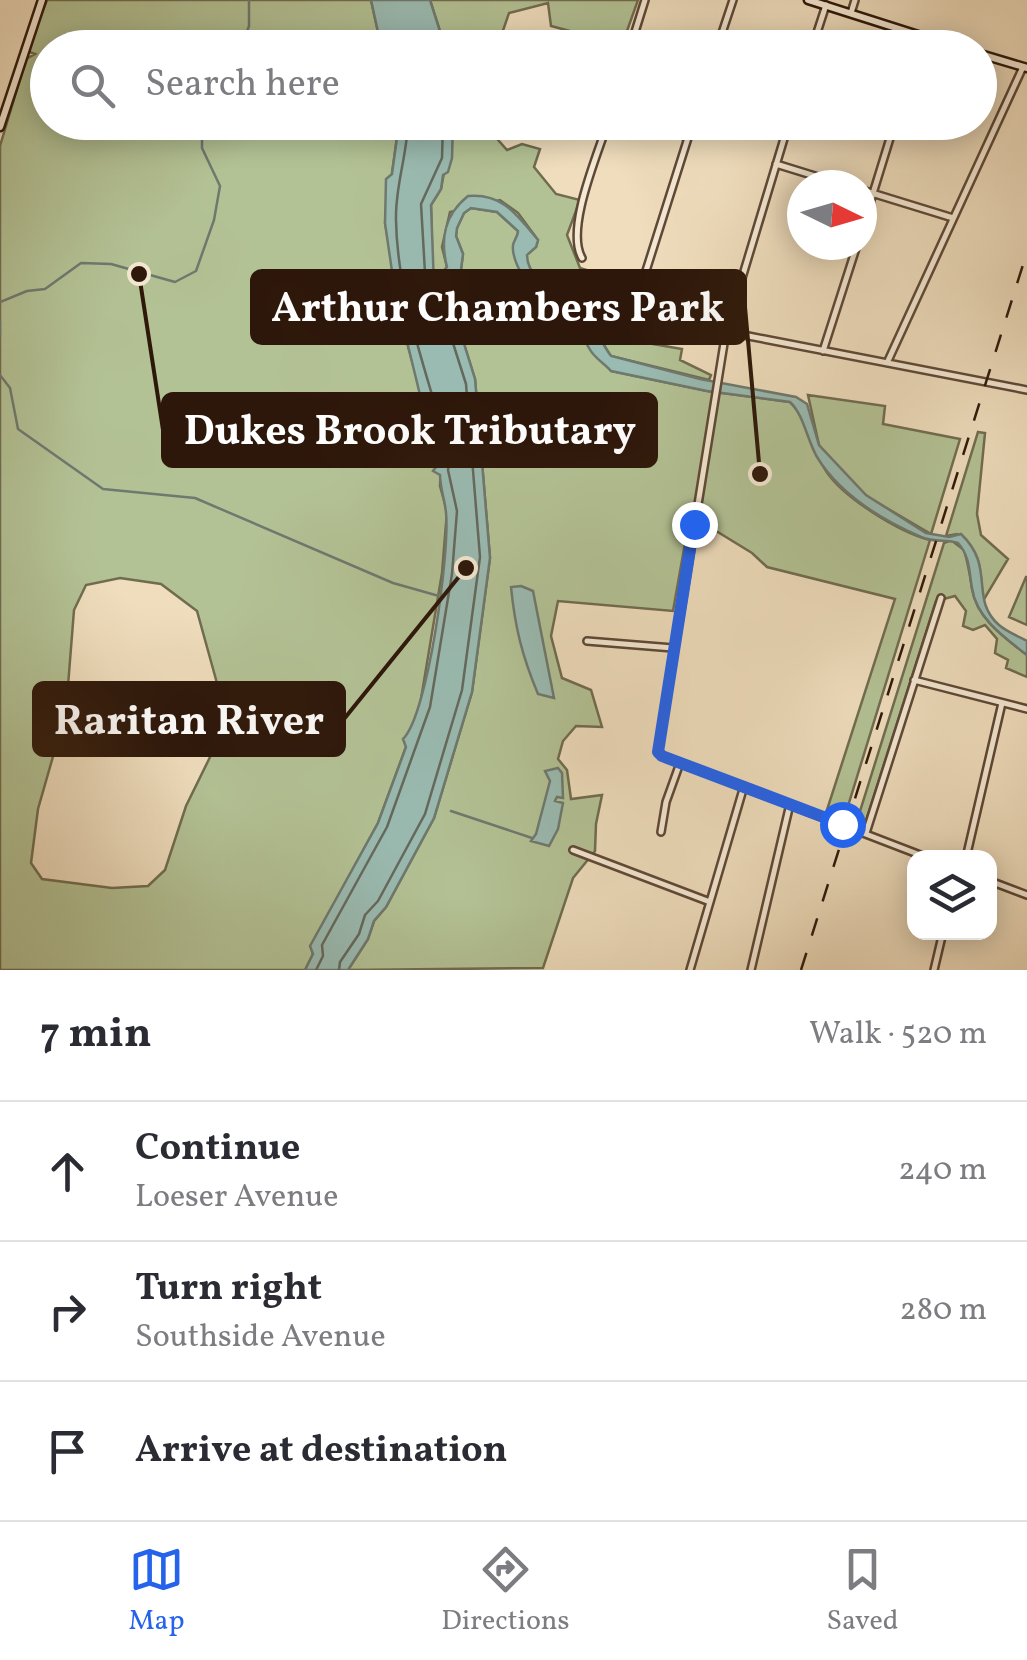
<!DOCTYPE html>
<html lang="en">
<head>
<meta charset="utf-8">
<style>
  :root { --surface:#fff; --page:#f7f7f7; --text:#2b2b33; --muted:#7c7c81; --line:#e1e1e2; --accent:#2563eb }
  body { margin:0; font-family:Vollkorn,serif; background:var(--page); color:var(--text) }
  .controls { position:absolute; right:30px; bottom:30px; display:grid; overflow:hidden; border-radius:20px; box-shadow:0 5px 25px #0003 }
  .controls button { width:90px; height:90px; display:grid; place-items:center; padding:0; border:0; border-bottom:2px solid var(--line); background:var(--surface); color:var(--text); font:50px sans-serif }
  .compass { position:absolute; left:787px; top:170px; width:90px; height:90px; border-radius:50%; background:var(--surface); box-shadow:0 5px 25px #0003; rotate:95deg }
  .stop { position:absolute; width:30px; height:30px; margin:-22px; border:8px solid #2563eb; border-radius:50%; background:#fff }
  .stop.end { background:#2563eb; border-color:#fff; box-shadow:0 2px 10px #0008 }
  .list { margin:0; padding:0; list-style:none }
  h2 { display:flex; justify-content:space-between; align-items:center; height:130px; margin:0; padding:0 40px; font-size:42px }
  h2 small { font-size:32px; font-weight:400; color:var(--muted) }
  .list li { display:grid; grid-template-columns:65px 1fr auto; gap:30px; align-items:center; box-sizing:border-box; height:140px; padding:0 40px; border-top:2px solid var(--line) }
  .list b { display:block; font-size:38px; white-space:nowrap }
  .list p { margin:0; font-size:32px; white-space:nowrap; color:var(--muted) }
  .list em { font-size:32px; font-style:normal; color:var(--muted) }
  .icon { flex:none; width:55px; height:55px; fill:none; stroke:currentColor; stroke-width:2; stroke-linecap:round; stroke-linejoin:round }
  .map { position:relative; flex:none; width:1027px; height:970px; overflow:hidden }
  .search { position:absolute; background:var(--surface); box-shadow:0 5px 25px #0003; left:30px; right:30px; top:30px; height:110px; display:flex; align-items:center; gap:25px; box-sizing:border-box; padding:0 35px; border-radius:55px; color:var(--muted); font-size:38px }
  .sheet { height:550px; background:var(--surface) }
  nav { display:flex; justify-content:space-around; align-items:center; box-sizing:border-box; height:140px; border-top:2px solid var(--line); background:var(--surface); font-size:28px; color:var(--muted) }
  nav a { display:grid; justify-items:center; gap:5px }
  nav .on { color:var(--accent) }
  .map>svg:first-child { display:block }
  .green { fill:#b3c295; stroke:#706c50; stroke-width:2.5; fill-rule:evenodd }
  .water { fill:#9abbb2; stroke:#6e796f; stroke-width:2.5 }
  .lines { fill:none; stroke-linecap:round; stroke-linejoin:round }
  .shore { stroke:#64695e; stroke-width:2.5 }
  .stream { stroke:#6e796f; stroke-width:2.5 }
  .street-casing { stroke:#5e4837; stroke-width:10 }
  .secondary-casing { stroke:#2d170a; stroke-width:11 }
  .street { stroke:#f5e9d4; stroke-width:5 }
  .secondary { stroke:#f5e9d4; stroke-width:6 }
  .rail { stroke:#2d170a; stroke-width:2.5; stroke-dasharray:18 18; stroke-linecap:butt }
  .route { stroke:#2563eb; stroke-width:12 }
  .leader { fill:none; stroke:#2d170a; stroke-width:4 }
  .callout-dot { fill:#2d170a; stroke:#f5e9d4; stroke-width:4 }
  .callout { fill:#2d170a; stroke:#2d170a; stroke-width:4 }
  .callout-label { font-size:42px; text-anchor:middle; font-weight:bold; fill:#fff }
</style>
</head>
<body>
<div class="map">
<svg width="1027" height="970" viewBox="0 0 1027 970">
  <rect width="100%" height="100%" fill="#efddbd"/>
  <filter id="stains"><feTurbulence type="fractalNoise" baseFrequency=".002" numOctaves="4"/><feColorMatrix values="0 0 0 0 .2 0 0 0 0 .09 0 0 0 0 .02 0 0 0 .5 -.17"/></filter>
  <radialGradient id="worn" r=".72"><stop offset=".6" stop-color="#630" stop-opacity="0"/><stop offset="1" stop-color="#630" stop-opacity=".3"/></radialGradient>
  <!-- green -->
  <path class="green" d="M47,0H371L378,32L391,46L48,48V122L399,123L385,223L405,336L441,463L440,486L447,511L442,573L420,705L406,747L378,823L311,946L313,954L305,970H0V146L26,59L35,54L27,51ZM120,578L161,584L197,611L220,694L213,751L186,806L165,870L148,886L112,888L42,879L31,863L38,809L66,711L74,610L86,585Z
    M430,0H638L622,45L551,26L548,3L509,13L497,48L445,47Z
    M453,123H483L507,150L522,144L540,149L534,167L556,194L580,200L567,235L580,268L637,286L632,303L611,296L605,318L653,344L682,349L680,360L711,375L709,380L611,356C600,340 593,324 579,311C562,294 527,281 526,255L536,247L538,240L518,213L500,200L450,212L442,247L447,267L439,276L437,288L433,285L431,205L441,189Z
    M471,208L497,212L518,231L520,274L535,294L579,323L611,371L707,391L790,402C809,420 812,449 826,471C844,498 899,532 930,540L844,819L826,813L895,599L767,567L752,553L690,515L673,611L558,601L551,636L562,678L591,690L602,727L576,726L563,741L558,759L567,770L571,799L602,795L596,824L595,851L573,878L543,968L348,970L368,939L374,921L386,907L434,818L472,692L490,558L475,379L455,315L463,254L456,236L457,228L464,213Z
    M808,395L885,406L883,424L960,439L931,534L866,496L830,460L819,445Z
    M978,432L985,433L977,514L981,535L1008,559L983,601C980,574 984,551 957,534L946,536Z
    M951,540L964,550C968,563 970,575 972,589C977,619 1005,638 1027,655V677L1006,668L1008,660L995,653L997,639L985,625L973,630L963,626L966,611L955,596L936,601L864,827L856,824L944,543Z
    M1026,577H1027V625L1009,617Z"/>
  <!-- water -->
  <path class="water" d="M371,0H430L445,47H391L378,32Z
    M399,123H453L452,158L448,172L443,175L441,189L431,205L434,285L438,287L439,276L447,267C440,239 444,215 468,196C503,193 517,215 538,240L536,247L527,255C527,283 567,298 585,316C596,327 601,343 611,356L700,379L796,397L807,404L819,445L866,495L926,533L949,537L961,534C996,567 969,599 999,625C1007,632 1018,636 1027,641V655C1005,638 976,618 972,588C969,572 970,556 958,543C946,539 935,543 921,537C882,520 840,495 817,457C807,440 804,415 790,402L707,391L611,371C603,362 594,358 589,348C583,339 583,328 575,320C568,312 562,315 554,311C536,303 511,263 513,245C514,240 518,236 518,231L497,212L471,208L464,213L457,228L456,236L463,254L455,315L475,379L490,558L472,692L434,818L386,907L374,921L368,939L348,970H305L313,954L310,946L378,823L406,747L403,739C428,715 450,551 446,513C445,500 440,488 440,475L433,471L440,462L421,399L395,292L385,223L386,179L392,174Z
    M521,586L533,591L554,698L538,694C522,656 515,627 511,587Z
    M558,768L562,773L563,798L557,797L555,801L563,803L558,829L549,846L531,841L536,834L550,781L545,771Z"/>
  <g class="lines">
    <!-- shore -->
    <path class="shore" d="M316,970L323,956L322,945L387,827L430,707L452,574L457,511L448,470L450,459C431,382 397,300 396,220C395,186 407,157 408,122
      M339,970L340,962L359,934L365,915L378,901L425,814L462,690L480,557L466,384L445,318L444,299L426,290L421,204L442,158L443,122"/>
    <!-- stream -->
    <path class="stream" d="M241,48L249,26V0
      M0,302L27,291L45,289L81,263L111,264L175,282L196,271L214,220L220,186L202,148V122
      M0,322V335
      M0,375L10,388L18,429L103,489L195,498L393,583L439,596
      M451,811L532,838"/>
    <defs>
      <path id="street" d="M851,13L855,0
        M630,48L645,0
        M717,48L733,0
        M812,48L826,5
        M917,48L921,35
        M638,122L688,137
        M693,122L639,293L640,302L733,333L1027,390
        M789,122L726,331L658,752L663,756L928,858
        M776,164L844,185
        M862,190L953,218
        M862,229L895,122
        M582,258C565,229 598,154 608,122
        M823,351L857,245
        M887,363L1023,67
        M587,641L673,648
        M914,680L1027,709
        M661,832L666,802L680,763
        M866,833L941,598
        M573,850L710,902
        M966,858L1002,703
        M990,881L1027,895
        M690,970L744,786
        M751,970L790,804
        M934,970L943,932"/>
      <path id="secondary" d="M808,0L959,48
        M980,54L1027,68
        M0,127L42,0"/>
    </defs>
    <!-- street casing -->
    <use href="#street" class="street-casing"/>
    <!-- secondary casing -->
    <use href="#secondary" class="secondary-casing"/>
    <!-- street -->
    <use href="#street" class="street"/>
    <!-- secondary -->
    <use href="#secondary" class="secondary"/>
    <!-- rail -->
    <path class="rail" d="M801,970L1027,252"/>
  </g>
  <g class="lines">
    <!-- route -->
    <path class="route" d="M694,524L658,752L662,756L842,824"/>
  </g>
  <!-- callouts -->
  <path class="leader" d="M760 474L745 307M139 274L163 430M466 568L344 719"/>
  <g class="callout-dot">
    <circle cx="760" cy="474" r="10"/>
    <circle cx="139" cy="274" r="10"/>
    <circle cx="466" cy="568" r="10"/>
  </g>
  <g class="callout">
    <rect x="252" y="271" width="493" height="72" rx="10"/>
    <rect x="163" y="394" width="493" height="72" rx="10"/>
    <rect x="34" y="683" width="310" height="72" rx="10"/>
  </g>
  <g class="callout-label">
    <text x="498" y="321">Arthur Chambers Park</text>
    <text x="410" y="444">Dukes Brook Tributary</text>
    <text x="189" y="734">Raritan River</text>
  </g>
  <rect width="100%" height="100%" filter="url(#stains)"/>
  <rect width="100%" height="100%" fill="url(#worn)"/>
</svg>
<div class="controls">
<button><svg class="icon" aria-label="layers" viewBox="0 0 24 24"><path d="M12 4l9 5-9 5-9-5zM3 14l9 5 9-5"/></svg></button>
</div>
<svg class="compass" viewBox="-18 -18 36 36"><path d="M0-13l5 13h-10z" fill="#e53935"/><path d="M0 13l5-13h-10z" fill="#7c7c81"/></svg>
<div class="stop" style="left:842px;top:824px"></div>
<div class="stop end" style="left:694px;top:524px"></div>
<div class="search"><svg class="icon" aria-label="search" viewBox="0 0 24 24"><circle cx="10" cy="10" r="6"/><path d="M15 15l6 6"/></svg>Search here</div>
</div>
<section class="sheet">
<h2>7 min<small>Walk · 520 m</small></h2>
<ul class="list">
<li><svg class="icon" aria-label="ahead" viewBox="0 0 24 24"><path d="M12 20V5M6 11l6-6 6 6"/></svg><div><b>Continue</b><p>Loeser Avenue</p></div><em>240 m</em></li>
<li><svg class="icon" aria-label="right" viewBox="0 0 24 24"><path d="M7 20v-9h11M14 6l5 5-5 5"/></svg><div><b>Turn right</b><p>Southside Avenue</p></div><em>280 m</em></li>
<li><svg class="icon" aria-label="arrive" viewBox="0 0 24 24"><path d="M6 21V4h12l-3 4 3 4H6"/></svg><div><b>Arrive at destination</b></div></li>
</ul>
</section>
<nav>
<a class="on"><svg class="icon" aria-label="map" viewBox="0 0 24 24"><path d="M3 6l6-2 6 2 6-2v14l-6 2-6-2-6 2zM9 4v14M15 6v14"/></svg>Map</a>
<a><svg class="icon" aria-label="directions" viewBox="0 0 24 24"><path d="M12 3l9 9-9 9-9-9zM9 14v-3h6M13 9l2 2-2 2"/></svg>Directions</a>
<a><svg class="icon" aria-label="saved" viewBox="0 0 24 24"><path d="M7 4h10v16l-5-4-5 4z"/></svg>Saved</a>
</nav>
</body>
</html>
